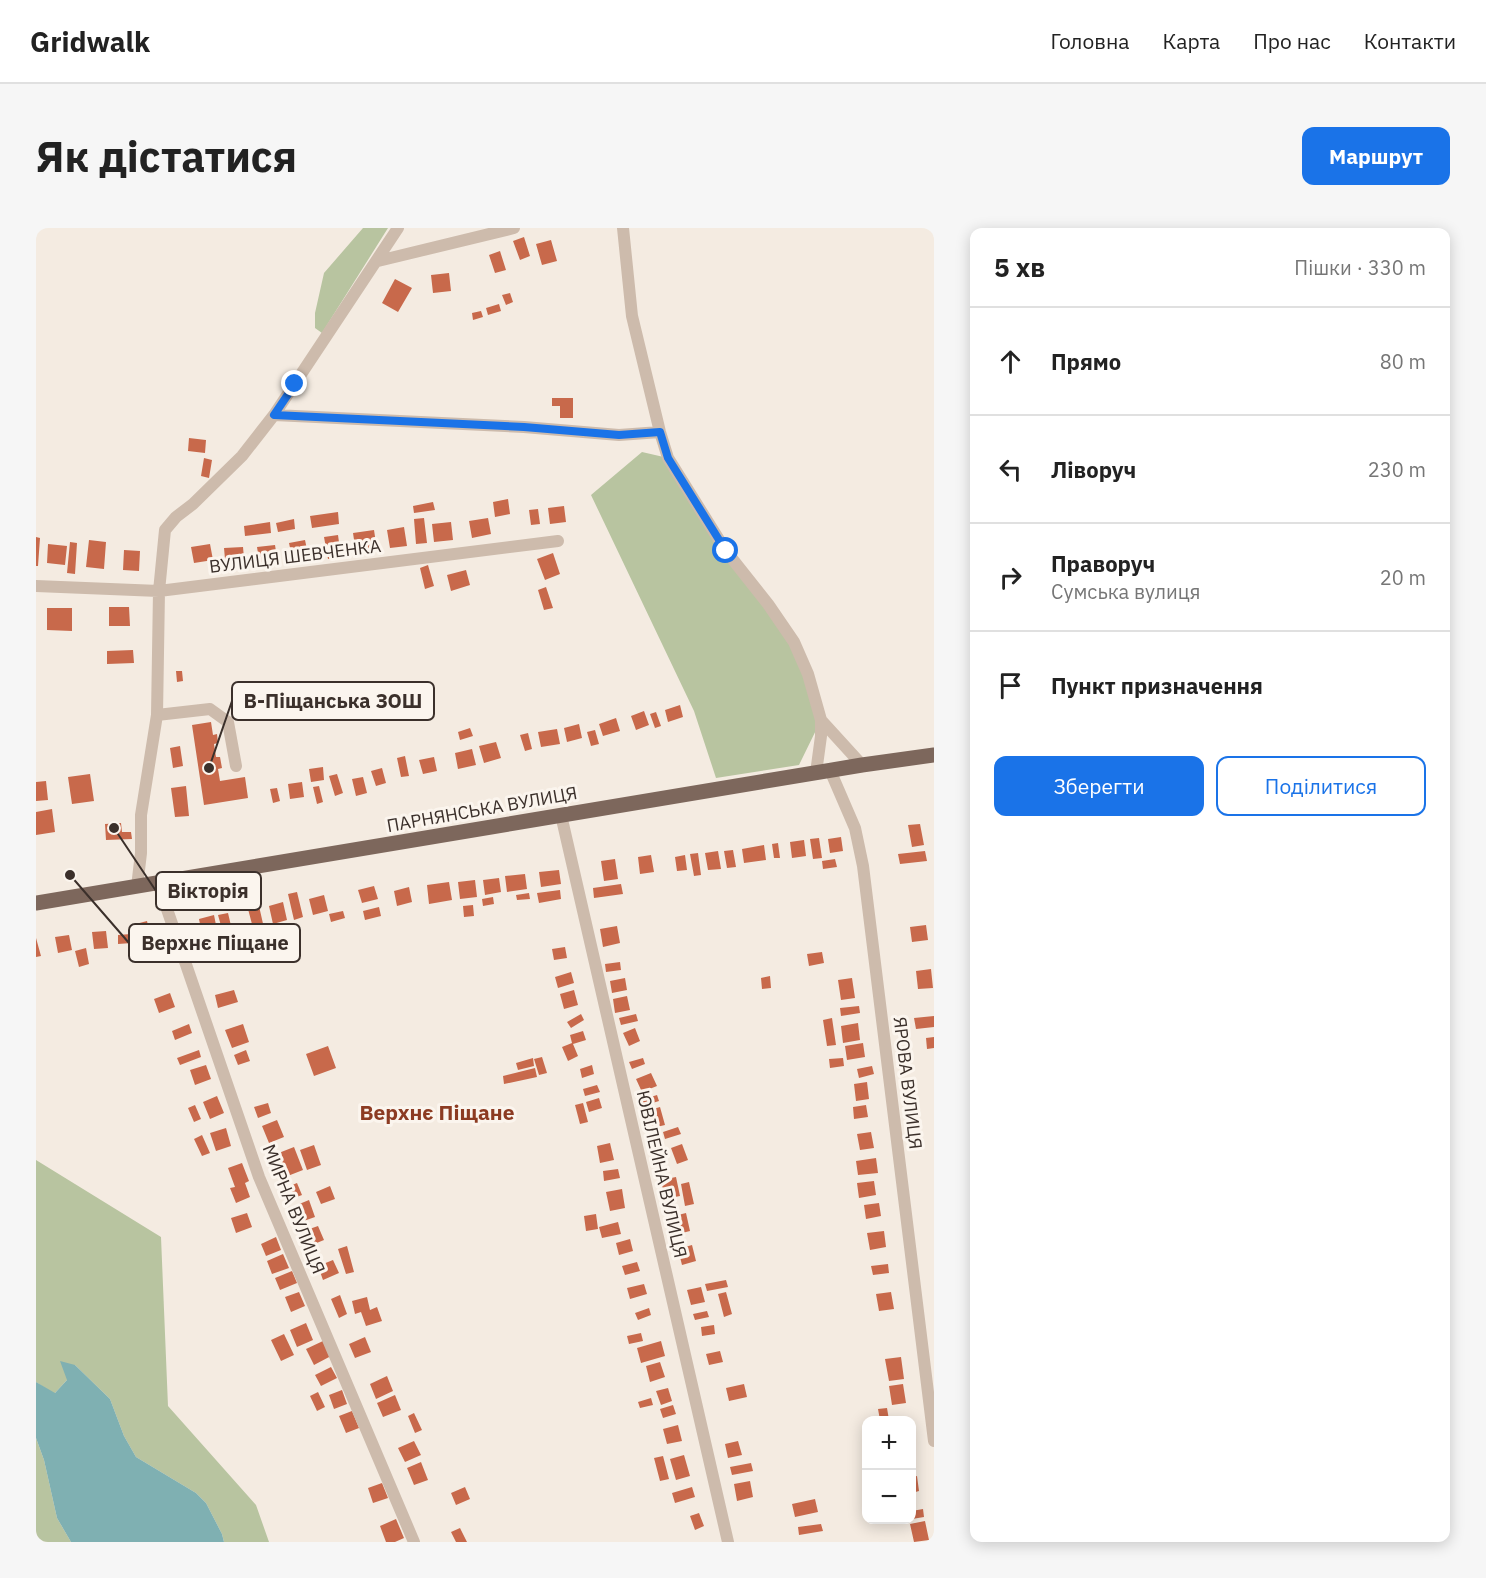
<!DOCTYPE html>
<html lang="uk">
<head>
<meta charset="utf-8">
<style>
  :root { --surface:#fff; --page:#f6f6f6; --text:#222; --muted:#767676; --line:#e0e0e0; --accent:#1a73e8 }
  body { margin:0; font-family:"IBM Plex Sans",sans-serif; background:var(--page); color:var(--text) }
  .controls { position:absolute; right:18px; bottom:18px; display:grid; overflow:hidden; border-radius:12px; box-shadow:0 3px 15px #0003 }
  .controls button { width:54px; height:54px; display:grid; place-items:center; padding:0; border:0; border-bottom:2px solid var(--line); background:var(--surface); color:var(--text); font:30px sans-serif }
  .stop { position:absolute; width:18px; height:18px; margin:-14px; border:4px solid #1a73e8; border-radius:50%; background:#fff }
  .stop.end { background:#1a73e8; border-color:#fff; box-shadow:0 2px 6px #0008 }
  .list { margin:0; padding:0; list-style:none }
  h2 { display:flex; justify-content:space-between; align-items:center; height:78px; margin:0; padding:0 24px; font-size:26px }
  h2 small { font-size:20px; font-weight:400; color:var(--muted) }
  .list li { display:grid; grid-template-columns:39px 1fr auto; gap:18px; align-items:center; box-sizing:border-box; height:108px; padding:0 24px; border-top:2px solid var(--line) }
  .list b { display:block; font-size:22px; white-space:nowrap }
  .list p { margin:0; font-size:20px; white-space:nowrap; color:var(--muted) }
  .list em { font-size:20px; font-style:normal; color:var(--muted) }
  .actions { display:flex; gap:12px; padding:18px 24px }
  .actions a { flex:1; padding:14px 0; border:2px solid var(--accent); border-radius:12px; text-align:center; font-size:21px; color:var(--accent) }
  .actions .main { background:var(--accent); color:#fff }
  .icon { flex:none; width:33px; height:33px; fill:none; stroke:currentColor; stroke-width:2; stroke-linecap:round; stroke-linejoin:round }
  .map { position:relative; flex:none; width:898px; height:1314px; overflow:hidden; border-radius:12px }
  header { display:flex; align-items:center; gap:36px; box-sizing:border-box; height:84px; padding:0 30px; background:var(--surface); border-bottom:2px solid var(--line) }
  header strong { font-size:28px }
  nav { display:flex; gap:33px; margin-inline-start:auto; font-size:21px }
  .intro { display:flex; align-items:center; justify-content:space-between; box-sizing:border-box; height:144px; padding:0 36px }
  h1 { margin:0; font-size:42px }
  .button { padding:15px 27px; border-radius:12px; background:var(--accent); color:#fff; font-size:21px; font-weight:700 }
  main { display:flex; gap:36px; padding:0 36px }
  aside { flex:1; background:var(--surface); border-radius:12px; box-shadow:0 3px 15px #0003 }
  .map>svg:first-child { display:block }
  .green { fill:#b8c4a0 }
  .water { fill:#7fb0b2 }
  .building { fill:#c8694b }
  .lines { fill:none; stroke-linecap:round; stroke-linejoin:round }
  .minor { stroke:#cdbbac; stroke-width:12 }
  .major { stroke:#7d675c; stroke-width:15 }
  .route { stroke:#1a73e8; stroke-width:8 }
  .labels { text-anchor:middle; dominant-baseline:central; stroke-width:6; stroke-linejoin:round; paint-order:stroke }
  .street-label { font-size:18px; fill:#3b302b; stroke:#fbf5ee }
  .quarter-label { font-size:21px; font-weight:bold; fill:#8c3b22; stroke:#fbf5ee }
  .leader { fill:none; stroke:#3b302b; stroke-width:2 }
  .callout-dot { fill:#3b302b; stroke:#fbf5ee; stroke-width:2 }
  .callout { fill:#fbf5ee; stroke:#3b302b; stroke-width:2 }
  .callout-label { font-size:20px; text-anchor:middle; font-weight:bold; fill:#3b302b }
</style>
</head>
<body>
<header>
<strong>Gridwalk</strong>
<nav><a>Головна</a><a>Карта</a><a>Про нас</a><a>Контакти</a></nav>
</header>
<div class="intro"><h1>Як дістатися</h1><a class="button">Маршрут</a></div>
<main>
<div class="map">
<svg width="898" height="1314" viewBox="0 0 898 1314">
  <rect width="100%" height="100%" fill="#f4ebe1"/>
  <!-- green -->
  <path class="green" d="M327,0H352L286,105L279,100V85L288,45Z
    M606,224L632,230L758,414L785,492L763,537L680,550L658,483L555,267Z
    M0,932L125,1009L132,1178L220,1277L233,1314H188L186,1306L170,1275L160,1265L100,1229L88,1208L74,1171L39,1137L31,1152L18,1166L0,1154Z
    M0,1210L8,1232L21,1290L35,1314H0Z"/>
  <!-- water -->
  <path class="water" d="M24,1133L39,1137L74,1171L88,1208L100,1229L160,1265L170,1275L186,1306L188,1314H35L21,1290L8,1232L0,1210V1154L19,1165L31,1152Z"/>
  <!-- building -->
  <path class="building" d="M488,9L494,28L484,32L477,13Z
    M515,12L521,33L506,37L500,16Z
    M464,23L470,42L459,45L453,27Z
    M413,45L415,63L397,65L395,47Z
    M359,51L376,60L362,84L346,75Z
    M474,65L477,74L470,77L466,67Z
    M463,76L465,83L452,87L450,80Z
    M445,83L447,89L437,92L436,85Z
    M516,170H537V190H524V178H516Z
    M153,210L170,212L169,225L152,223Z
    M168,230L176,232L173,250L165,248Z
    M472,271L474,286L459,289L457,274Z
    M397,274L399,282L378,285L377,278Z
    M528,278L530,294L514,296L512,280Z
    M502,281L504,296L495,297L493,282Z
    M302,284L303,296L276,300L274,288Z
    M388,290L391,315L380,316L378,291Z
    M452,290L455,306L436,310L433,293Z
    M258,291L259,301L242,304L240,295Z
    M234,294L235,305L209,308L208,298Z
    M415,294L417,312L398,314L396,296Z
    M368,299L371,318L354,320L351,302Z
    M338,302L341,322L320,325L317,305Z
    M302,307L305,329L292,331L288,309Z
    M0,309L4,310L2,338H0Z
    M53,312L70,314L68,341L50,339Z
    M269,312L273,331L257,334L253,315Z
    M34,314L41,315L39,346L31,345Z
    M12,316L31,318L29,337L11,335Z
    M174,316L177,332L158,335L155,319Z
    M239,317L242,336L224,338L221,319Z
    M207,319L209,341L190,342L188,320Z
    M88,322L104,323L103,343L87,342Z
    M517,325L524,346L509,352L501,331Z
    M392,337L398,358L389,361L384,340Z
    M430,342L434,357L415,363L411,347Z
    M510,359L517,380L508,382L502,362Z
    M73,379H93L94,398H73Z
    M11,380H36V403L11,402Z
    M97,422L98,435L71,436V423Z
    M140,443H146L147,453L141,454Z
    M644,477L647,489L632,494L629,482Z
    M608,483L613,497L600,502L595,488Z
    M620,484L625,498L619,500L614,486Z
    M580,490L584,503L567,508L563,496Z
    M175,494L177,507L181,506L182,515L178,516L180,529H184L186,540L182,541L184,553L209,549L212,570L168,577L156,497Z
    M543,496L546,510L531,514L528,500Z
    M434,500L437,508L424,512L422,504Z
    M521,501L524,516L505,519L502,504Z
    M559,502L563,516L555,518L551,504Z
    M492,505L496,521L489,523L484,507Z
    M460,514L465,530L448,535L443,518Z
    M144,518L147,538L137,540L134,520Z
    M436,521L440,537L422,541L419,525Z
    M369,528L373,548L365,549L361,530Z
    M398,529L401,543L387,546L383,532Z
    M287,539L288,552L275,554L273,541Z
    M346,540L350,555L340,558L335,543Z
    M54,546L58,573L36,576L32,549Z
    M301,546L307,565L299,568L293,548Z
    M327,549L331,565L320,568L316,551Z
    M10,553L12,572L0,573V554Z
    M266,554L268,569L254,571L252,556Z
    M150,558L153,588L139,589L135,560Z
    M283,558L287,574L281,576L277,559Z
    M241,560L244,573L237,575L234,561Z
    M16,581L19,604L0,607V584Z
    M85,595L86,604H95L96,611L70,612L69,596Z
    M884,596L888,617L876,619L872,597Z
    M805,609L807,623L794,625L792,611Z
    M783,610L786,630L777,631L774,611Z
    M768,612L770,628L756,630L754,614Z
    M742,615L744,630H738L736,616Z
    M728,617L730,632L708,635L706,621Z
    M697,622L700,639L691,640L688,623Z
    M682,623L685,641L672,642L669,625Z
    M889,623L891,633L864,636L862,626Z
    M662,625L665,647L658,648L654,626Z
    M615,627L618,644L604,646L602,629Z
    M649,627L651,642L641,643L639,629Z
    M579,631L582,651L568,653L565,633Z
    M799,631L801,639L787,641L786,633Z
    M523,642L525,656L505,659L503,644Z
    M489,646L491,661L471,664L469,648Z
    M463,650L465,664L449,667L447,652Z
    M439,652L441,669L424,671L422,654Z
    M413,654L416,672L393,676L391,657Z
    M585,656L587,666L558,670L557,660Z
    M338,658L342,671L326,675L322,662Z
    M373,659L376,674L361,678L358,663Z
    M524,662L525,671L503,675L501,665Z
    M261,664L267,689L258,692L252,666Z
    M493,665L494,671L481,672L480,667Z
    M288,667L292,683L277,687L273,671Z
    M457,669L458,676L447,678L446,671Z
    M247,674L251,692L237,696L233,678Z
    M437,677L438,688L428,689L427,678Z
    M223,678L228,700L241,697L244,709L221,715L212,681Z
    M343,679L345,688L329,692L327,683Z
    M307,683L309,690L295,694L293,686Z
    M192,685L196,702L187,705L182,687Z
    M178,687L181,702L166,706L163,691Z
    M111,693L115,711L101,715L96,697Z
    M890,697L892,712L876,714L874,699Z
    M581,698L584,715L567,719L564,701Z
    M70,703L72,720L58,721L56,704Z
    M95,706L96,715L82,716V707Z
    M33,707L36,722L22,725L19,709Z
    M0,710L5,728L0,729Z
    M529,719L531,730L518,732L516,721Z
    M50,720L53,736L43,739L39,723Z
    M786,724L788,735L773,738L771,726Z
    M584,734L585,742L570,744L569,736Z
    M895,741L897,760L882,761L880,743Z
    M535,744L538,755L522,760L519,749Z
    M734,748L735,760L726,761L725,750Z
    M589,750L591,762L576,765L574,753Z
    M816,750L819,770L805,772L802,752Z
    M198,762L202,774L182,780L179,767Z
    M538,762L542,777L528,781L524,766Z
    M134,765L139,779L123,785L118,771Z
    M591,768L594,782L579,785L577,771Z
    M823,778L824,785L805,788L804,780Z
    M545,786L548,792L535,800L531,794Z
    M600,786L602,793L585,797L583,790Z
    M898,788V799L880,801L878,790Z
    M796,790L800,817L791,818L787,792Z
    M822,795L824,812L807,815L805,798Z
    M153,796L156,805L139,812L136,803Z
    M207,796L213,814L196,820L189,802Z
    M599,800L604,813L593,818L587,805Z
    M547,803L550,812L537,816L542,828L532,833L526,819L536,815L534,807Z
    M898,809V820L891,821L890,810Z
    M827,815L829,829L811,832L809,818Z
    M292,818L300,840L278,848L270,826Z
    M163,822L165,829L144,837L141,830Z
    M210,822L214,833L202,837L198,827Z
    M506,829L511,845L503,847L498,831Z
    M497,830L498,838L482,842L480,835Z
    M607,830L609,836L596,841L593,834Z
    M807,830L808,838L794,840L793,831Z
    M170,837L175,851L159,857L154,842Z
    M556,837L558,846L546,850L544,841Z
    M836,838L838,846L823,850L821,841Z
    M499,840L501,849L468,856L467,848Z
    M615,845L621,858L606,864L600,851Z
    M831,854L833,871L820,873L818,856Z
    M561,857L564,864L549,868L547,861Z
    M621,867L623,873L607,878L605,872Z
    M181,868L188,885L174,891L167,874Z
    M563,870L566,880L553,884L550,874Z
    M232,875L235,885L222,890L218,879Z
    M547,875L552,894L544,896L539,877Z
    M159,877L165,891L158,894L152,880Z
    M830,877L832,889L818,891L817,879Z
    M624,879L629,897L612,901L607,884Z
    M241,892L248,909L233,915L226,898Z
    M642,899L645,906L629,911L627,904Z
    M190,900L195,918L180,923L174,905Z
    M835,904L838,920L824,922L821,906Z
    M166,907L174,925L166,928L158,911Z
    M574,915L578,932L564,935L561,918Z
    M646,916L652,932L641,936L635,920Z
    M278,917L285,937L271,942L264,922Z
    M258,919L267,942L244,951L235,928Z
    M840,930L842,945L822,947L820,933Z
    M206,935L213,953L209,955L214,969L200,975L194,960L199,959L192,940Z
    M582,941L584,950L568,953L567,943Z
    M640,949L644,968L629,971L625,952Z
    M838,953L840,967L823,970L821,955Z
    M653,954L658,976L649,978L645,956Z
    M261,955L266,967L253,972L249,960Z
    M294,958L299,971L285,976L280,964Z
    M586,961L589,980L574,983L570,964Z
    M273,972L279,989L262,995L256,979Z
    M843,975L845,988L830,991L828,977Z
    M211,985L216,999L200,1005L195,990Z
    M650,985L654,1003L638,1007L634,989Z
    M560,986L562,1001L550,1003L548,988Z
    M582,994L585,1006L566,1010L563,999Z
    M282,998L288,1012L271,1019L265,1004Z
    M848,1003L850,1019L834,1022L831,1005Z
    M240,1009L245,1022L230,1028L225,1016Z
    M594,1011L597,1023L583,1027L580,1015Z
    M656,1017L660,1033L646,1037L642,1021Z
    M311,1018L318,1044L310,1046L302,1021Z
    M247,1026L253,1040L236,1046L231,1033Z
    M297,1032L303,1045L287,1052L282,1038Z
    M601,1034L604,1043L589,1047L586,1038Z
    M852,1036L853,1045L837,1047L835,1038Z
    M256,1043L261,1055L244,1062L239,1050Z
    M690,1052L692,1059L671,1063L669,1056Z
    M608,1056L611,1066L594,1071L591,1060Z
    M665,1059L669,1074L655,1077L651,1062Z
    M263,1064L269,1078L255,1084L249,1069Z
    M690,1064L696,1086L688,1089L682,1066Z
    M855,1064L858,1081L843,1083L840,1066Z
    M304,1067L311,1086L303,1090L295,1071Z
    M331,1069L334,1082L341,1079L346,1093L330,1098L325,1084L319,1086L316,1073Z
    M613,1080L615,1087L602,1092L599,1085Z
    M671,1083L673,1089L659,1092L657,1086Z
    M270,1095L277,1112L261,1119L254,1102Z
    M678,1097L679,1106L666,1108L665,1099Z
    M605,1105L607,1113L593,1116L591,1108Z
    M248,1106L258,1127L245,1133L235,1112Z
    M329,1109L335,1124L319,1130L313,1116Z
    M287,1113L295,1128L278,1137L270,1121Z
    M625,1113L629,1128L605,1135L601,1120Z
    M684,1123L687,1134L673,1137L670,1126Z
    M865,1129L868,1151L853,1153L849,1131Z
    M624,1134L629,1149L614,1154L610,1138Z
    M295,1139L301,1150L285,1158L279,1147Z
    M351,1148L357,1163L340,1171L334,1156Z
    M708,1156L711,1169L693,1173L690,1160Z
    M867,1156L870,1175L856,1177L853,1158Z
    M632,1160L636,1173L625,1177L620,1163Z
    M306,1162L311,1176L298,1181L293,1167Z
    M282,1164L289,1179L281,1183L274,1168Z
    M359,1167L365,1182L347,1189L341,1175Z
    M615,1170L617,1177L604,1180L602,1174Z
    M637,1177L640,1186L627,1190L624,1181Z
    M851,1180L853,1192H844L842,1181Z
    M316,1183L323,1200L310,1205L303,1188Z
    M378,1185L386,1202L379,1205L372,1188Z
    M642,1197L646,1213L631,1216L627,1201Z
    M378,1213L385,1227L369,1234L362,1220Z
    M702,1213L706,1227L692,1230L689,1216Z
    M648,1227L654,1248L640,1252L634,1231Z
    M627,1228L633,1251L624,1253L618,1230Z
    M385,1234L392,1252L378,1257L371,1240Z
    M715,1235L717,1243L696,1247L694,1239Z
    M881,1248L883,1263L876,1265V1249Z
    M714,1253L717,1269L701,1273L698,1256Z
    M346,1255L352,1270L337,1275L332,1260Z
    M429,1259L434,1271L420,1277L415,1265Z
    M656,1259L659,1269L639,1275L636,1265Z
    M779,1271L782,1284L759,1289L756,1276Z
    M887,1281L888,1289L876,1291V1283Z
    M663,1285L668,1298L659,1302L654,1288Z
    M360,1291L368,1310L359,1314H350L344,1298Z
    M842,1292H855V1294L843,1296Z
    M889,1293L893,1312L878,1314L874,1296Z
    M785,1296L787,1303L763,1307L762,1299Z
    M424,1300L431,1314H420L415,1304Z"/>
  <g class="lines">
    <!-- minor -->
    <path class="minor" d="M587,0L596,88L624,204L632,230L690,323L732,376L758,414L772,446L785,492V508L780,545
      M342,33L478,0
      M238,187L488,199L583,207L624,204
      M0,358L123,363L522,313
      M121,487L174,481L192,494L200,538
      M785,492L826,537
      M794,542L819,600L827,638L898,1213
      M525,587L692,1314
      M122,655L223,949L378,1314
      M101,659L105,625V587L121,487L123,363L129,302L140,289L157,276L206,228L238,187L362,0"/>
    <!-- major -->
    <path class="major" d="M0,675L826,537L898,527"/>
  </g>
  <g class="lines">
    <!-- route -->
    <path class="route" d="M259,156L238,187L488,199L583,207L624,204L632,230L690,323"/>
  </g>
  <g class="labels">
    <!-- street labels -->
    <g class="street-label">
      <text transform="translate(259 328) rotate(-7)">ВУЛИЦЯ ШЕВЧЕНКА</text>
      <text transform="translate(446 581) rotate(-10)">ПАРНЯНСЬКА ВУЛИЦЯ</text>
      <text transform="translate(872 855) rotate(83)">ЯРОВА ВУЛИЦЯ</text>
      <text transform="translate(626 946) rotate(77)">ЮВІЛЕЙНА ВУЛИЦЯ</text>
      <text transform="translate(258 981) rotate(68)">МИРНА ВУЛИЦЯ</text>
    </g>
    <!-- quarter labels -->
    <g class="quarter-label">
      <text x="401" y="884">Верхнє Піщане</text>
    </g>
  </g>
  <!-- callouts -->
  <path class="leader" d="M173 540L196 473M78 600L120 663M34 647L93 715"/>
  <g class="callout-dot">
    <circle cx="173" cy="540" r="6"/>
    <circle cx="78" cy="600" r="6"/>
    <circle cx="34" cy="647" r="6"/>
  </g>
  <g class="callout">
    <rect x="196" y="454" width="202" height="38" rx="6"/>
    <rect x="120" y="644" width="105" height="38" rx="6"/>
    <rect x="93" y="696" width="171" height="38" rx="6"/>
  </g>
  <g class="callout-label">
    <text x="297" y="480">В-Піщанська ЗОШ</text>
    <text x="172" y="670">Вікторія</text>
    <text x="179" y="722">Верхнє Піщане</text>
  </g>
</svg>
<div class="controls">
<button>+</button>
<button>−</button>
</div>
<div class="stop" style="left:690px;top:323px"></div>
<div class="stop end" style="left:259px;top:156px"></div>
</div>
<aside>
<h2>5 хв<small>Пішки · 330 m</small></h2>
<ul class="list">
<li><svg class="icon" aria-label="ahead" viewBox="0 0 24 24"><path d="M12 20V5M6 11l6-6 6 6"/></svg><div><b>Прямо</b></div><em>80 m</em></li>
<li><svg class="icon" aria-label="left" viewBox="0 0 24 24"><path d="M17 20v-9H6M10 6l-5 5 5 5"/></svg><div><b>Ліворуч</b></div><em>230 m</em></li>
<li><svg class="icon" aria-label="right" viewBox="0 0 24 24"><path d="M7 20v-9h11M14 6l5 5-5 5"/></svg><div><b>Праворуч</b><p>Сумська вулиця</p></div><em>20 m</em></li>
<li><svg class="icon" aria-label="arrive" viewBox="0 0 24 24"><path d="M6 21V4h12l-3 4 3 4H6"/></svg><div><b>Пункт призначення</b></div></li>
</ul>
<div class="actions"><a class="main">Зберегти</a><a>Поділитися</a></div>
</aside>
</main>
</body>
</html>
